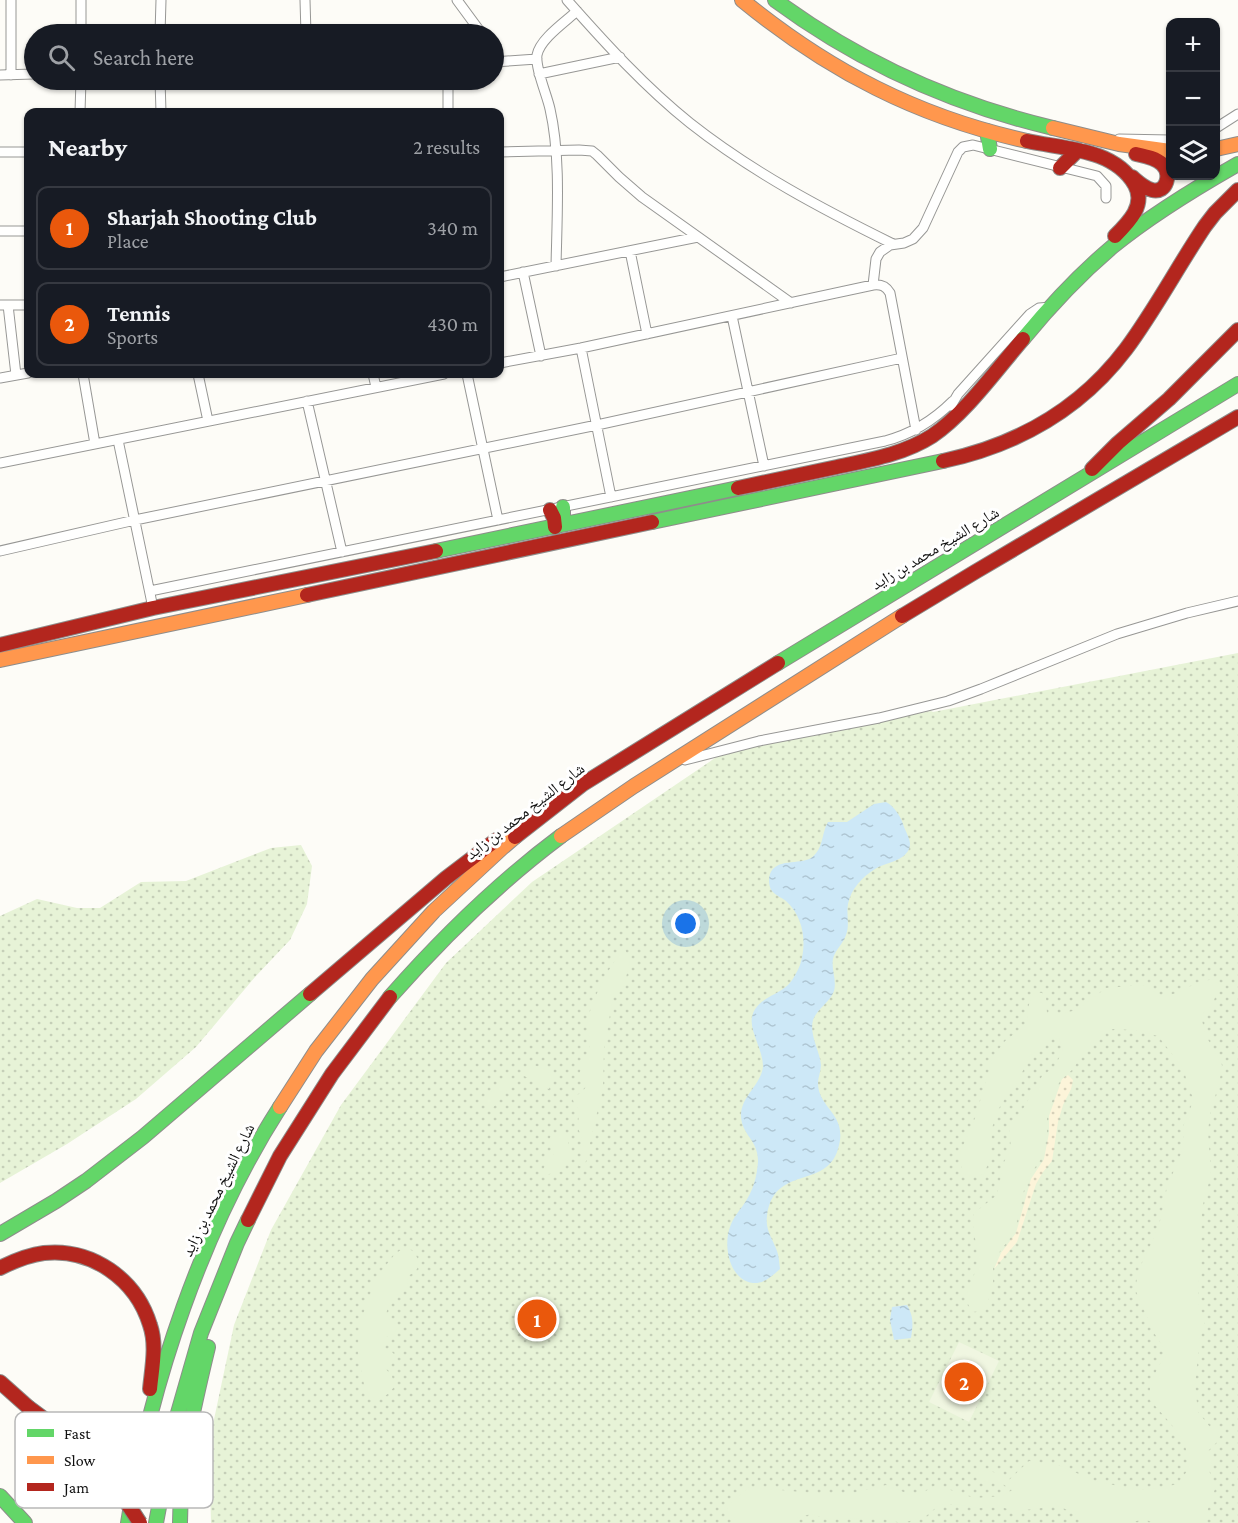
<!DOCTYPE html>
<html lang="en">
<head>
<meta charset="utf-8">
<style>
  :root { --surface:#171b24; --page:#20242c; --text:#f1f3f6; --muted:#9ea1a6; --line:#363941; --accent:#ea580c }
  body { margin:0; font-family:"Crimson Pro","Noto Naskh Arabic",serif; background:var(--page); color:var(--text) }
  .controls { position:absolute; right:18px; top:18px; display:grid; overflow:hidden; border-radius:12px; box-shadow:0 2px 4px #0004 }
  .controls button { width:54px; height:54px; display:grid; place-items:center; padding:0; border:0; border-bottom:2px solid var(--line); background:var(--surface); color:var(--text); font:30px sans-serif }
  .you { position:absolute; left:686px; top:924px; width:21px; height:21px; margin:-15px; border:4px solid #fff; border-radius:50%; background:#1a73e8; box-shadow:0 0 0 9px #1a73e833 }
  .badge { display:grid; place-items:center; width:39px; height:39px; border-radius:50%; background:var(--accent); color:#fff; font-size:20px; font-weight:700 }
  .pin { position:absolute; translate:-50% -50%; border:3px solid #fff; box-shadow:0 2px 6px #0006 }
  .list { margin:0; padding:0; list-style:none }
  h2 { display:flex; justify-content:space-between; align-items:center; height:78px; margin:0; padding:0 24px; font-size:26px }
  h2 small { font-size:20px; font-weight:400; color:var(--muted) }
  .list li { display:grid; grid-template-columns:39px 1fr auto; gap:18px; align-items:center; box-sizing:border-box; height:84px; margin:0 12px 12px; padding:0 12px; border:2px solid var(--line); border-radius:12px }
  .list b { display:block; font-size:22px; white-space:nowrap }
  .list p { margin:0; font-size:20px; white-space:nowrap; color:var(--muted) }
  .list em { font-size:20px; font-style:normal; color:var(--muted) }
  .icon { flex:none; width:33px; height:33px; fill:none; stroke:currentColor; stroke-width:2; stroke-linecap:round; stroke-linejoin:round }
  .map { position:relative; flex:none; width:1238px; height:1523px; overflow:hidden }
  .search { position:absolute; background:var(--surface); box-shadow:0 2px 4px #0004; left:24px; top:24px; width:480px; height:66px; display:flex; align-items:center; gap:15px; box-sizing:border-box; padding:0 21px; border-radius:33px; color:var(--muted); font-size:22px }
  .panel { position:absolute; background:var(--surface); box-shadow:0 2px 4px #0004; left:24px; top:108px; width:480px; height:270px; border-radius:12px }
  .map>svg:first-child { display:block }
  .grass { fill:url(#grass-dots) }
  .sand { fill:url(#sand-dots) }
  .garden { fill:#e7f3d7 }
  .pitch { fill:#f0f6e1 }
  .water { fill:url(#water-ripples) }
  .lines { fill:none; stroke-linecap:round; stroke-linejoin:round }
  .street-casing { stroke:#979795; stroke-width:11 }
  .fast-casing { stroke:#8e8d8b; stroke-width:16 }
  .slow-casing { stroke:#8e8d8b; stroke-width:16 }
  .jam-casing { stroke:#8e8d8b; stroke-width:16 }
  .street { stroke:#fffffe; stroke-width:9 }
  .fast { stroke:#63d668; stroke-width:14 }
  .slow { stroke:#ff974d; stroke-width:14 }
  .jam { stroke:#b3261e; stroke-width:14 }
  .jam-bridge-casing { stroke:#858482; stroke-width:16; stroke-linecap:butt }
  .jam-bridge { stroke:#b3261e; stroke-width:14 }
  .labels { text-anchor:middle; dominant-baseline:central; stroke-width:6; stroke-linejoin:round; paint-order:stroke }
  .street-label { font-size:16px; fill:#111; stroke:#fff }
  .key { fill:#fff; stroke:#b8b8b8; stroke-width:1.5 }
  .key-label { font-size:16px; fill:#111 }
</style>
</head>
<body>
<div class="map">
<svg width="1238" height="1523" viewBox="0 0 1238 1523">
  <defs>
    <pattern id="grass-dots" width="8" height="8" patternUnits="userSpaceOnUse" patternTransform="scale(1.5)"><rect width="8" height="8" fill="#e7f3d7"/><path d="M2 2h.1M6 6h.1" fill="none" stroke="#c5cfb8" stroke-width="1.8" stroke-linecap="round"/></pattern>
    <pattern id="sand-dots" width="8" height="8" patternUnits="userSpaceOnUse" patternTransform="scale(1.5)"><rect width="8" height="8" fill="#fcf4d9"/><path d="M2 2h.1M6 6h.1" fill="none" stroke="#d7d0b9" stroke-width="1.8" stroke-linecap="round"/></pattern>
    <pattern id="water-ripples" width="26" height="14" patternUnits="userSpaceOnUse" patternTransform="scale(1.5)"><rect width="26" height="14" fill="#cde8f7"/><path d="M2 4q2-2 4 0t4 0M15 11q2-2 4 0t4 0" fill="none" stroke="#afc6d3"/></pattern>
  </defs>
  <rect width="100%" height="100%" fill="#fdfcf7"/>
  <!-- grass -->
  <path class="grass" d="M1238,653V1523H211L209,1443L234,1325L271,1230L341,1105L446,963L532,882L724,752L903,716L931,711L933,712Z
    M301,845L312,866L307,904L290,940L255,977L196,1047L136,1099L67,1144L0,1183V916L37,899L77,908H100L141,882L186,881L271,848Z"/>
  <!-- sand -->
  <path class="sand" d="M1068,1075L1073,1080L1071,1089L1063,1105L1058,1122L1052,1161L1043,1172L1036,1184L1017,1242L994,1269L1001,1253L1016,1233L1031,1179L1044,1159L1049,1133V1116L1062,1079Z"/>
  <!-- garden -->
  <path class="garden" d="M624,947L630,961L623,990L614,992L604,1048L603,1087L585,1165L579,1166L584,1144L578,1128L579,1110L574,1103L572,1097L581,1093L586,1087L579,1076C581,1065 588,1056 590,1045C591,1038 586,1030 587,1023C592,997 609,968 624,947Z
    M1213,979L1219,986L1212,1006L1201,1015L1205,1034L1222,1065L1219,1085L1211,1108L1208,1131L1211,1175L1202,1208L1198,1302L1205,1322L1200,1337L1195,1385L1198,1412L1210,1427H1217L1221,1434L1218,1441L1207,1452L1212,1462L1209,1470L1215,1489L1203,1523H1153C1147,1519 1137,1520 1131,1523H1085L1075,1514L1059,1506L1015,1511L1001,1507L979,1508L954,1504L939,1505L925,1517L902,1523L879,1518L828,1519L811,1514L796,1518L791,1523H740L726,1510L731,1503L749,1487L822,1494H849L886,1485L911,1495L924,1492L936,1485L974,1498L1003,1496L1012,1490L998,1481L982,1482L975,1475L981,1469L997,1473L1009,1480L1029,1461L1058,1465L1095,1481L1137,1490L1165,1487L1177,1484L1188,1470V1458L1184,1441L1171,1424L1150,1400V1385L1159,1365L1167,1356L1162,1345L1154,1333L1135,1289L1139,1269L1152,1242L1161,1218L1167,1187L1183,1149L1184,1124L1194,1099L1188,1088L1184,1069L1158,1036L1134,1030L1113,1029L1099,1037L1085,1050L1073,1069L1061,1080L1056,1088L1047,1118V1134L1042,1157L1026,1181L1015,1231L998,1254L993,1268V1282L988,1302L982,1311L972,1312L965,1298C970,1284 978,1271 977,1256C977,1240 971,1229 974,1213L997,1195L1004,1162L1011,1149L1009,1125L1020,1114L1042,1076L1054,1067L1063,1051L1059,1038L1050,1039L1030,1056L1015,1087L1005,1098L998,1110L992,1128L990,1159L984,1174L972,1178L963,1173L959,1155L975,1118L993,1057L1005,1041L1027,1024C1027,1012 1028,1002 1035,992L1042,993L1046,997L1047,1013H1063L1077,1010L1106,988L1143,985L1162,996L1178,993L1196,983Z
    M536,1066C543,1068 548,1071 553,1078L550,1084L549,1089C542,1087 541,1082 536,1080C532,1078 528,1078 524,1076L522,1072C528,1070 530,1067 536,1066Z
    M507,1076L511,1079V1087C501,1093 500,1102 491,1109L487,1105L485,1097C495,1089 496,1082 507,1076Z
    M557,1134L567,1136L570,1154L562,1171L541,1176L545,1165L544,1160L554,1154L549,1141L551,1135Z
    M405,1247C414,1250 417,1255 419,1264L416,1271L408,1276L407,1287C396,1295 388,1301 386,1316L398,1327L393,1335L386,1337L383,1342L384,1352L391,1351L396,1356L394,1361H385V1368L392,1376L394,1387C384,1399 380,1401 366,1395L358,1352L359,1326L373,1286L379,1274L395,1254Z"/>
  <!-- pitch -->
  <path class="pitch" d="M959,1342L999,1361L969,1422L929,1402Z"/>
  <!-- water -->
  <path class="water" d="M886,802C895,807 901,817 904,827C906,832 910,839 910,844C909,861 886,862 875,869C862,877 851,889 848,904C846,914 850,925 846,935C843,944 835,950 833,959C831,969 837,980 834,991C830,1002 817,1009 813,1020C809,1035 820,1051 821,1065C821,1071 818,1077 818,1083C818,1109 849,1114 838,1149C826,1190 774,1164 767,1216C765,1230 773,1239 777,1251C779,1256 779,1263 780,1269C772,1276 764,1284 753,1283C729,1280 723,1245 730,1227C733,1218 739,1211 744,1204C753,1191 757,1177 758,1161C758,1139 741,1135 741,1115C741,1096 762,1084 763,1066C763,1050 749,1030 752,1017C756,999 776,996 788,985C793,980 797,972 800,965C807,944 804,918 787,902C783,898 776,896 772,891C769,887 768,879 770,874C776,858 799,865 811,858C824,849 821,834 828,822H847L874,804Z
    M907,1305C914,1317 913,1325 911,1338L894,1340L890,1320L892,1307Z"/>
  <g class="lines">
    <defs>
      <path id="street" d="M11,0V75
        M305,0L306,34
        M457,0L482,34
        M567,0C605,43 645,87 690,123C752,172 822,209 893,244
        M81,34V0
        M160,34L161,0
        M494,52L501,62
        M494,62L537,59
        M539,74L620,57
        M0,75L34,74
        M160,80L161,112
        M80,112L81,80
        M448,112V80
        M1216,128L1238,114
        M1119,139L1170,140
        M0,152H28
        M500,152L579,150L592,151L597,155L619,177L642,197L791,303
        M0,231H28
        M630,251L647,334
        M556,266C557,216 561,157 550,109C547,95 535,68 537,55C540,39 565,22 577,11
        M523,272L541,356
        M500,277L698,237
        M873,285L876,259L880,252L890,245L904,243L913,239L923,228L958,152L963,147L973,145L1097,176L1106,186V198
        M0,305H28
        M8,305L16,375
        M732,316L764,466
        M581,348L611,497
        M500,363L581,348L873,285C881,284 886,286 890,293L916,430
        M83,374L95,444
        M198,374L208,421
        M373,374L376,387
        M467,374L498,520
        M0,378L28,373
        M307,401L342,552
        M951,406L958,394L1030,314L1039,308L1051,307
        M118,440L153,608
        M0,463L444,374
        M0,551L135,520L597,425L902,358
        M150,591L885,441C912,434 933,421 953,401
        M685,760L759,741L879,718L948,701L981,689L1117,634L1187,613L1238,601"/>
      <path id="fast" d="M775,0C859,62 952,104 1053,128
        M987,131L990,149
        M1023,339C1050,306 1079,275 1112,247C1151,215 1194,189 1238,164
        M563,507V516L566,524
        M652,522L943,461
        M436,551L738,488
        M778,663L1238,384
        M390,997C442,938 498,883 561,836
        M0,1234L56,1201L86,1181L143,1137L310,994
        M0,1496L25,1523
        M128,1523C150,1383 203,1227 280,1107
        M156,1523L174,1427L201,1333L237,1243L248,1220
        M180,1523C180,1463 194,1405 208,1347"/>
      <path id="slow" d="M742,0C829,71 918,117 1027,141
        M1053,128L1119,144L1170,151
        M1216,149L1238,144
        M0,660L307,595
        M561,836L634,786L902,616
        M280,1107L316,1051L372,979L434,911L502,848L515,837"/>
      <path id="jam" d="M1027,141C1063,149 1114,148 1135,185C1146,205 1129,222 1115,236
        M1060,168L1078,150
        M1132,177C1138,182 1144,188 1152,190C1167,194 1172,173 1162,164C1156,158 1145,156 1136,154
        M943,461C1017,445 1080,410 1126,349C1155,310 1178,266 1205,226L1215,213L1238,190
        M1092,469L1118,443L1169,399L1238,330
        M738,488C771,481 804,474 837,467C869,460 904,454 932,436C965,414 997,369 1023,339
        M550,510L554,518L555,527
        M307,595L652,522
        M902,616L975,572L1238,417
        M0,645L153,608L436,551
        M515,837L583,784L778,663
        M310,994L446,878L496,840
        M248,1220L280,1156L332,1074L390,997
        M0,1268C14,1261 28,1255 44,1253C92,1248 136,1279 150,1325C157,1345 152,1368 150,1389
        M0,1382L28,1407"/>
    </defs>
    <!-- street casing -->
    <use href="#street" class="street-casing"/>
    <!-- fast casing -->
    <use href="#fast" class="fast-casing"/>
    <!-- slow casing -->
    <use href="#slow" class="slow-casing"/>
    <!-- jam casing -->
    <use href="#jam" class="jam-casing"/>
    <!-- street -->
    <use href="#street" class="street"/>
    <!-- fast -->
    <use href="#fast" class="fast"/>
    <!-- slow -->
    <use href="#slow" class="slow"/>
    <!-- jam -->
    <use href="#jam" class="jam"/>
    <defs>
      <path id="jam-bridge" d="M28,1407C73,1439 111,1475 140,1523"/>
    </defs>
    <!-- jam-bridge casing -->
    <use href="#jam-bridge" class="jam-bridge-casing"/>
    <!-- jam-bridge -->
    <use href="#jam-bridge" class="jam-bridge"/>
  </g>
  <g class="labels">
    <!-- street labels -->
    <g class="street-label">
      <text transform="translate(935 548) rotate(-31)">شارع الشيخ محمد بن زايد</text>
      <text transform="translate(525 811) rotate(-38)">شارع الشيخ محمد بن زايد</text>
      <text transform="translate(218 1190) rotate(-64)">شارع الشيخ محمد بن زايد</text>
    </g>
  </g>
  <!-- legend -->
  <rect x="15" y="1412" width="198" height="96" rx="9" class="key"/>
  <rect x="27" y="1429" width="27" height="8" fill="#63d668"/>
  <rect x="27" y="1456" width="27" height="8" fill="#ff974d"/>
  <rect x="27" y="1483" width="27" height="8" fill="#b3261e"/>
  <g class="key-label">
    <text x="64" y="1439">Fast</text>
    <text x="64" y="1466">Slow</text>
    <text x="64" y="1493">Jam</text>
  </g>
</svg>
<div class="controls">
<button>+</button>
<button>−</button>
<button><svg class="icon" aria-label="layers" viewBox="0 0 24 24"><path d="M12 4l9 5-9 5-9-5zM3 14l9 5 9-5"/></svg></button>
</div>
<div class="you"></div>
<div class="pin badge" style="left:537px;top:1319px">1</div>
<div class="pin badge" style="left:964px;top:1382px">2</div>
<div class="search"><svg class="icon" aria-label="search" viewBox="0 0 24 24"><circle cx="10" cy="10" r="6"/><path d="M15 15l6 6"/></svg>Search here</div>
<section class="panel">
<h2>Nearby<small>2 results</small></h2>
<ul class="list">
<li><span class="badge">1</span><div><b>Sharjah Shooting Club</b><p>Place</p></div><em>340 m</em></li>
<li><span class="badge">2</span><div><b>Tennis</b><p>Sports</p></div><em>430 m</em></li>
</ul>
</section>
</div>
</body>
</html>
